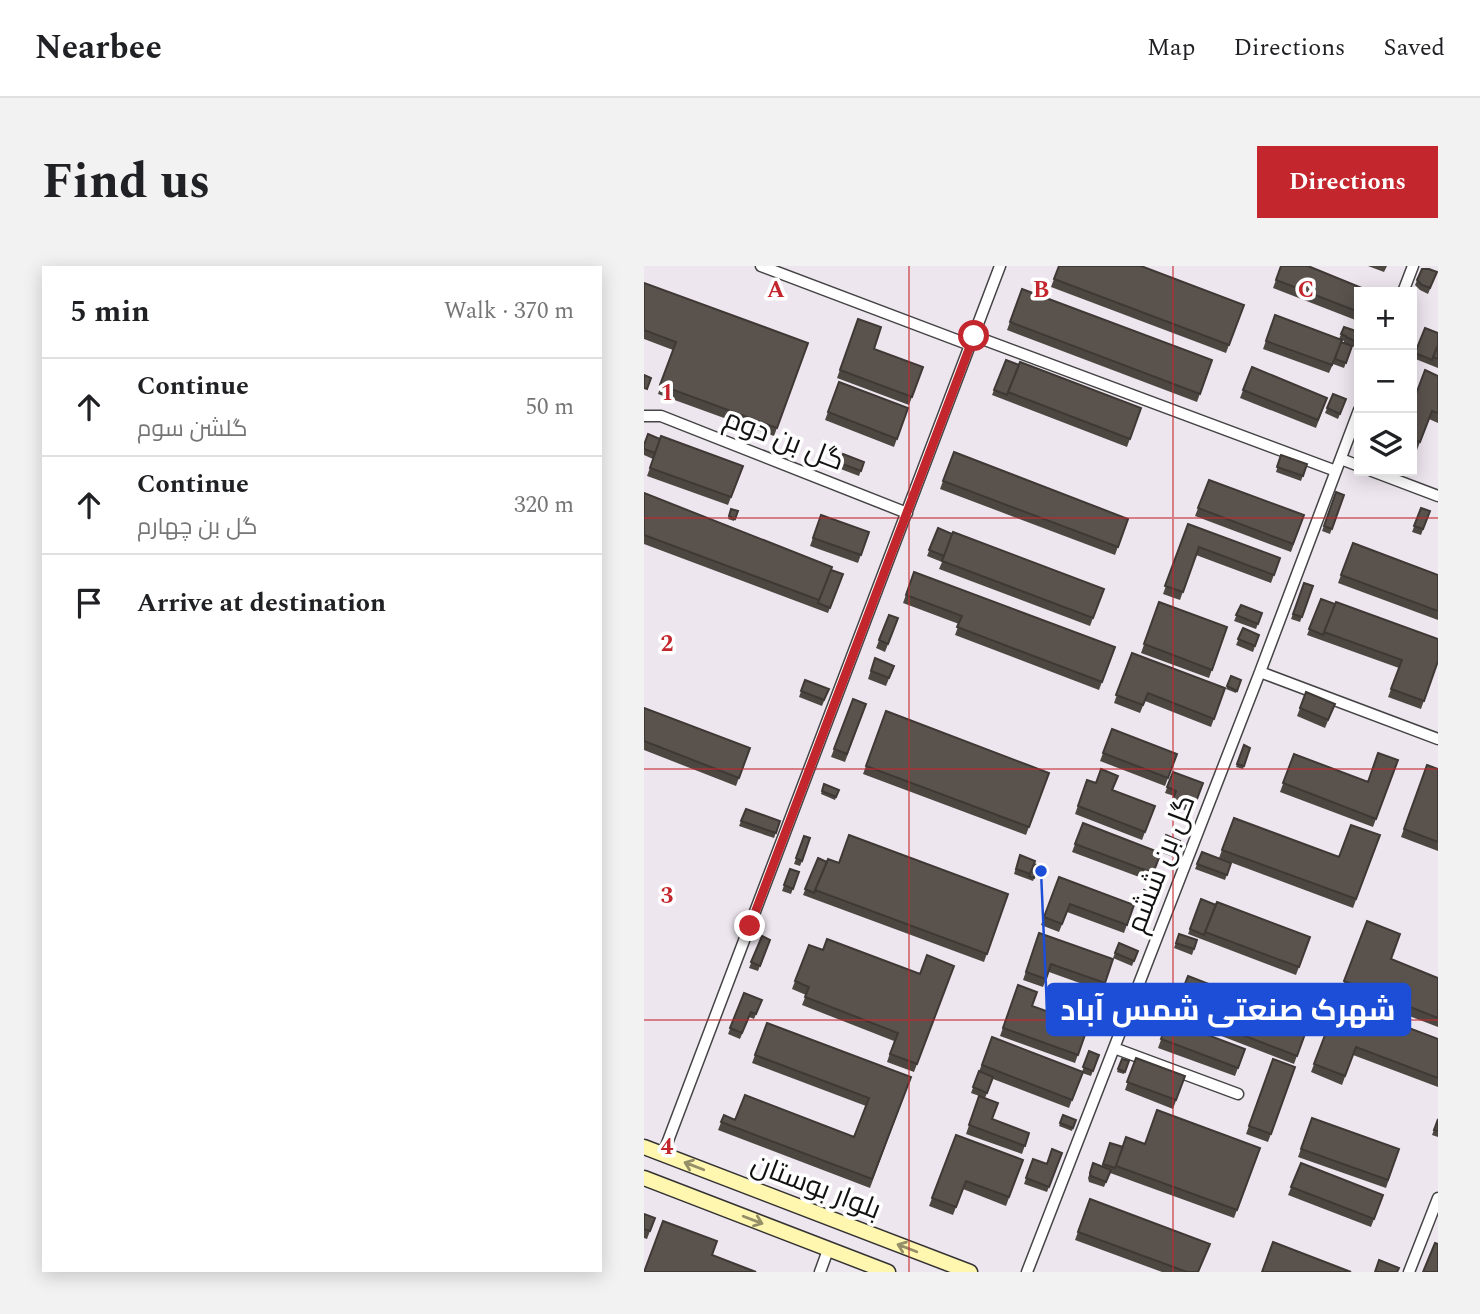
<!DOCTYPE html>
<html lang="en">
<head>
<meta charset="utf-8">
<style>
  :root { --surface:#fff; --page:#f2f2f2; --text:#202124; --muted:#757577; --line:#e0e0e0; --accent:#c4262e }
  body { margin:0; font-family:Spectral,Cairo,serif; background:var(--page); color:var(--text) }
  .controls { position:absolute; right:21px; top:21px; display:grid; overflow:hidden; border-radius:0px; box-shadow:0 4px 18px #0003 }
  .controls button { width:63px; height:63px; display:grid; place-items:center; padding:0; border:0; border-bottom:2px solid var(--line); background:var(--surface); color:var(--text); font:35px sans-serif }
  .stop { position:absolute; width:21px; height:21px; margin:-16px; border:5px solid #c4262e; border-radius:50%; background:#fff }
  .stop.end { background:#c4262e; border-color:#fff; box-shadow:0 2px 7px #0008 }
  .list { margin:0; padding:0; list-style:none }
  h2 { display:flex; justify-content:space-between; align-items:center; height:91px; margin:0; padding:0 28px; font-size:30px }
  h2 small { font-size:23px; font-weight:400; color:var(--muted) }
  .list li { display:grid; grid-template-columns:46px 1fr auto; gap:21px; align-items:center; box-sizing:border-box; height:98px; padding:0 28px; border-top:2px solid var(--line) }
  .list b { display:block; font-size:26px; white-space:nowrap }
  .list p { margin:0; font-size:23px; white-space:nowrap; color:var(--muted) }
  .list em { font-size:23px; font-style:normal; color:var(--muted) }
  .icon { flex:none; width:38px; height:38px; fill:none; stroke:currentColor; stroke-width:2; stroke-linecap:round; stroke-linejoin:round }
  .map { position:relative; flex:none; width:794px; height:1006px; overflow:hidden; border-radius:0px }
  header { display:flex; align-items:center; gap:42px; box-sizing:border-box; height:98px; padding:0 35px; background:var(--surface); border-bottom:2px solid var(--line) }
  header strong { font-size:33px }
  nav { display:flex; gap:38px; margin-inline-start:auto; font-size:24px }
  .intro { display:flex; align-items:center; justify-content:space-between; box-sizing:border-box; height:168px; padding:0 42px }
  h1 { margin:0; font-size:49px }
  .button { padding:18px 32px; border-radius:0px; background:var(--accent); color:#fff; font-size:24px; font-weight:700 }
  main { display:flex; gap:42px; padding:0 42px }
  aside { flex:1; background:var(--surface); border-radius:0px; box-shadow:0 4px 18px #0003 }
  .map>svg:first-child { display:block }
  .industrial { fill:#eee6ef; fill-rule:evenodd }
  .lines { fill:none; stroke-linecap:round; stroke-linejoin:round }
  .street-casing { stroke:#444; stroke-width:13 }
  .secondary-casing { stroke:#333; stroke-width:17 }
  .street { stroke:#fff; stroke-width:10 }
  .secondary { stroke:#fff6b0; stroke-width:14 }
  .wall { fill:#4d4742 }
  .building { fill:#5a524d; stroke:#3f3936; stroke-width:2 }
  .oneway { stroke:#948f68 }
  .route { stroke:#c4262e; stroke-width:9 }
  .grid { fill:none; stroke:#c4262e; stroke-width:2; stroke-opacity:0.55 }
  .labels { text-anchor:middle; dominant-baseline:central; stroke-width:7; stroke-linejoin:round; paint-order:stroke }
  .street-label { font-size:28px; fill:#111; stroke:#fff }
  .grid-label { font-size:23px; text-anchor:middle; font-weight:bold; fill:#c4262e; stroke:#fff; stroke-width:7; stroke-linejoin:round; paint-order:stroke }
  .leader { fill:none; stroke:#1d4ed8; stroke-width:2.5 }
  .callout-dot { fill:#1d4ed8; stroke:#fff; stroke-width:2.5 }
  .callout { fill:#1d4ed8; stroke:#1d4ed8; stroke-width:2.5 }
  .callout-label { font-size:30px; text-anchor:middle; font-weight:bold; fill:#fff }
</style>
</head>
<body>
<header>
<strong>Nearbee</strong>
<nav><a>Map</a><a>Directions</a><a>Saved</a></nav>
</header>
<div class="intro"><h1>Find us</h1><a class="button">Directions</a></div>
<main>
<aside>
<h2>5 min<small>Walk · 370 m</small></h2>
<ul class="list">
<li><svg class="icon" aria-label="ahead" viewBox="0 0 24 24"><path d="M12 20V5M6 11l6-6 6 6"/></svg><div><b>Continue</b><p>گلشن سوم</p></div><em>50 m</em></li>
<li><svg class="icon" aria-label="ahead" viewBox="0 0 24 24"><path d="M12 20V5M6 11l6-6 6 6"/></svg><div><b>Continue</b><p>گل بن چهارم</p></div><em>320 m</em></li>
<li><svg class="icon" aria-label="arrive" viewBox="0 0 24 24"><path d="M6 21V4h12l-3 4 3 4H6"/></svg><div><b>Arrive at destination</b></div></li>
</ul>
</aside>
<div class="map">
<svg width="794" height="1006" viewBox="0 0 794 1006">
  <rect width="100%" height="100%" fill="#fffdf5"/>
  <!-- industrial -->
  <path class="industrial" d="M0,0H794V1006H0ZM715,26H768V205H715Z"/>
  <g class="lines">
    <defs>
      <path id="street" d="M117,0L326,79
        M759,26L769,0
        M330,70L692,205
        M0,150H17L263,247
        M697,193L715,200
        M728,205L794,230
        M616,406L794,473
        M470,782L594,828
        M19,888L356,0
        M176,1006L184,984
        M383,1006L616,406L715,144
        M765,1006L794,932"/>
      <path id="secondary" d="M0,881L326,1006
        M0,912L244,1006"/>
    </defs>
    <!-- street casing -->
    <use href="#street" class="street-casing"/>
    <!-- secondary casing -->
    <use href="#secondary" class="secondary-casing"/>
    <!-- street -->
    <use href="#street" class="street"/>
    <!-- secondary -->
    <use href="#secondary" class="secondary"/>
  </g>
  <!-- wall -->
  <path class="wall" d="M415,0L600,39L582,87L407,21Z
    M637,0L715,26V51L714,55L629,22Z
    M724,0H743L740,6Z
    M778,3L793,6L784,28L776,24L771,19Z
    M0,17L164,77L130,170L14,128L29,84L0,73Z
    M378,23L568,94L553,136L363,64Z
    M631,49L695,73L700,61L715,66V89L711,88L713,82L700,77V75L698,74L695,82L708,80L700,102L689,98L685,107L619,83Z
    M214,53L230,83L279,101L265,139L193,112Z
    M781,62L794,67V102L769,92Z
    M362,94L497,142L483,181L348,129Z
    M608,101L683,132L672,162L596,132Z
    M794,110V157L785,153L773,184L768,182V139Z
    M195,116L264,142L250,181L181,154Z
    M689,128L702,133L694,153L681,147Z
    M16,173L99,200L84,239L3,210L9,193L0,189V179Z
    M310,186L484,253L471,289L296,223Z
    M199,188L220,196L215,210L194,202Z
    M637,189L663,198L657,215L632,206Z
    M565,214L660,249L647,286L551,250Z
    M692,226L700,229L686,268L678,265Z
    M0,227L199,308L184,347L0,278Z
    M777,242L786,245L777,269L768,266Z
    M87,243L94,245L90,255L84,253Z
    M177,249L225,266L214,297L166,280Z
    M544,258L636,292L627,317L552,289L536,334L519,328Z
    M294,262L460,323L446,360L295,303L298,296L283,290Z
    M709,277L794,309V354L694,317Z
    M270,306L471,381L455,424L311,369L315,358L259,337Z
    M660,317L669,320L656,356L647,353Z
    M677,333L794,395L777,443L744,431L755,402L663,369Z
    M515,336L583,361L565,412L497,387Z
    M597,339L618,347L612,363L590,355Z
    M245,349L254,352L241,386L232,382Z
    M599,362L615,369L609,386L592,379Z
    M488,387L581,422L567,461L501,435L496,447L470,437Z
    M231,392L250,400L242,420L224,413Z
    M587,410L597,414L592,427L582,423Z
    M161,414L185,423L178,440L155,431Z
    M662,426L691,438L681,462L653,450Z
    M209,433L222,438L201,496L187,491Z
    M0,442L106,482L92,520L0,484Z
    M242,445L405,507L382,569L219,508Z
    M468,463L533,488L521,520L456,495Z
    M600,479L606,482L599,503L592,501Z
    M650,488L724,516L754,494L729,561L636,526Z
    M783,499L794,503V585L757,571Z
    M529,506L559,517L548,547L527,539L530,530L521,527Z
    M443,514L511,540L498,574L431,548Z
    M180,518L195,524L191,534L177,528Z
    M102,543L136,555L130,572L95,560Z
    M590,552L695,591L736,569L709,642L575,592Z
    M439,557L517,587L506,615L428,586Z
    M522,569L536,575L529,591L516,586Z
    M160,570L158,595L156,600L150,598Z
    M558,586L587,597L581,614L551,603Z
    M376,589L389,600H395L389,615L370,608Z
    M174,592L183,596L364,628L340,696L159,629Z
    M146,603L155,606L147,628L138,625Z
    M415,611L490,639L480,667L423,646L415,666L397,659Z
    M500,624L515,629L509,646L494,640Z
    M557,633L666,671L652,709L544,668Z
    M723,655L747,693L794,712V761L697,724Z
    M395,667L469,693L458,725L405,706L399,721L379,714Z
    M535,668L553,674L548,689L530,682Z
    M118,670L126,674L114,705L105,702Z
    M475,677L494,685L488,700L469,692Z
    M179,684L276,708L310,700L270,806L243,796L250,775L158,739L162,729L148,723L151,715Z
    M544,710L665,757L650,798L528,751Z
    M525,718L539,723L528,751L515,746Z
    M374,719L388,740L444,760L431,797L356,770Z
    M100,727L118,734L110,753L105,751L96,773L84,768Z
    M453,734L471,740L467,753L449,747Z
    M694,735L794,773V821L709,789L698,819L667,806Z
    M502,743L516,748L510,764L496,759Z
    M524,754L601,783L591,810L514,782Z
    M123,757L267,811L226,922L74,864L80,849L91,854L210,871L222,840L108,797Z
    M348,771L438,806L445,785L455,789L447,810L438,807L425,842L349,813L341,832L327,827Z
    M492,792L541,810L529,843L481,824Z
    M478,793L485,795L480,808L473,806Z
    M629,793L651,801L624,876L602,868Z
    M335,830L348,853L385,867L378,888L322,868Z
    M419,849L432,854L428,865L415,860Z
    M668,852L755,883L742,922L654,891Z
    M794,853V871L788,869Z
    M312,869L379,894L362,940L319,923L309,949L285,940Z
    M466,877L479,881L501,878L616,882L590,952L469,908L470,906L469,908L466,907L460,921L445,916L444,912L449,897L458,900Z
    M418,887L403,926L380,918L389,893L403,898Z
    M657,897L739,929L727,961L644,929Z
    M446,933L554,1006H518L431,974Z
    M0,948L11,952L3,973L0,972Z"/>
  <!-- building -->
  <path class="building" d="M415,0H497L600,39L585,79L410,13Z
    M637,0H664L725,25V26H715V46L632,14Z
    M778,3H785L793,6L786,22L778,19L773,14Z
    M0,17L164,77L133,162L16,119L32,76L0,64Z
    M378,23L568,94L556,128L366,56Z
    M631,49L698,74L688,99L622,75Z
    M214,53L237,61L230,83L279,101L268,131L196,104Z
    M700,61L715,66V77L702,71V70L697,68Z
    M781,62L794,67V79L788,94L771,87Z
    M697,76L708,80L702,97L691,93Z
    M794,79V93L789,91Z
    M362,94L375,99L363,129L350,124Z
    M376,96L497,142L486,173L364,126Z
    M608,101L683,132L674,154L599,124Z
    M781,104L794,110V147L788,145L776,176L768,173V139Z
    M0,109L7,112L3,123L0,122Z
    M195,116L264,142L253,173L184,146Z
    M689,128L702,133L696,148L683,142Z
    M4,168L16,173L11,187L0,183V179Z
    M17,170L99,200L87,231L6,202Z
    M310,186L484,253L474,281L299,215Z
    M199,188L220,196L217,205L196,197Z
    M637,189L663,198L659,210L633,201Z
    M565,214L660,249L649,278L554,242Z
    M692,226L700,229L688,263L680,260Z
    M0,227L188,301L175,334L0,269Z
    M777,242L786,245L779,263L770,260Z
    M87,243L94,245L91,253L85,250Z
    M177,249L225,266L217,289L169,272Z
    M544,258L636,292L630,309L555,281L539,326L521,320Z
    M294,262L308,268L300,290L285,284Z
    M309,266L460,323L449,352L298,295Z
    M709,277L794,309V345L697,309Z
    M187,304L199,308L186,342L174,337Z
    M270,306L471,381L458,416L313,361L318,350L262,329Z
    M660,317L669,320L658,351L649,348Z
    M677,333L691,338L679,369L665,363Z
    M515,336L583,361L568,404L500,378Z
    M692,336L794,373V395L780,435L747,423L758,394L680,366Z
    M597,339L618,347L614,358L592,349Z
    M245,349L254,352L244,378L235,374Z
    M599,362L615,369L611,380L594,373Z
    M488,387L581,422L570,453L504,427L499,439L472,429Z
    M231,392L250,400L245,412L227,405Z
    M587,410L597,414L593,425L583,420Z
    M161,414L185,423L180,434L157,425Z
    M662,426L691,438L684,454L656,442Z
    M209,433L222,438L203,488L190,483Z
    M0,442L106,482L95,512L0,475Z
    M242,445L405,507L385,561L222,500Z
    M468,463L533,488L524,512L459,487Z
    M600,479L606,482L600,500L593,498Z
    M734,487L754,494L732,553L639,517L650,488L724,516Z
    M783,499L794,503V576L760,563Z
    M457,503L474,510L468,524L511,540L501,566L434,540L443,514L452,517Z
    M529,506L559,517L550,541L529,533L532,525L523,521Z
    M180,518L195,524L192,531L178,525Z
    M102,543L136,555L132,567L97,555Z
    M590,552L695,591L707,559L736,569L712,633L578,584Z
    M439,557L517,587L509,607L431,578Z
    M205,569L364,628L343,688L171,624L184,593L195,597Z
    M522,569L536,575L531,586L517,580Z
    M160,570L166,572L158,595L152,592Z
    M558,586L587,597L583,609L553,598Z
    M376,589L391,595L386,608L372,603Z
    M174,592L183,596L170,627L161,623Z
    M390,598L395,600L390,612L385,610Z
    M146,603L155,606L149,623L140,619Z
    M415,611L490,639L483,659L426,638L418,658L400,651Z
    M500,624L515,629L511,640L496,634Z
    M557,633L572,639L560,669L546,663Z
    M573,636L666,671L655,701L561,666Z
    M723,655L756,668L747,693L794,712V752L700,715Z
    M395,667L469,693L461,717L407,698L402,713L382,706Z
    M535,668L553,674L550,683L532,677Z
    M118,670L126,674L116,700L107,696Z
    M183,673L276,708L283,689L310,700L273,798L246,788L254,767L161,731L165,721L151,715L165,679L179,684Z
    M475,677L494,685L490,695L471,687Z
    M544,710L665,757L653,790L531,743Z
    M525,718L539,723L530,746L517,741Z
    M374,719L393,726L388,740L444,760L434,789L359,762Z
    M100,727L118,734L112,748L107,746L98,767L86,762Z
    M694,735L794,773V812L712,781L701,810L670,798Z
    M524,754L601,783L594,802L517,773Z
    M123,757L267,811L228,913L77,856L80,849L91,854L101,829L210,871L225,832L111,789Z
    M348,771L439,806L428,834L338,799Z
    M445,785L455,789L449,805L439,801Z
    M492,792L541,810L532,834L483,816Z
    M478,793L485,795L481,806L474,803Z
    M629,793L651,801L627,868L605,860Z
    M335,805L349,811L343,827L329,821Z
    M335,830L354,837L348,853L385,867L381,880L325,859Z
    M513,844L616,882L593,944L472,900L482,871L501,878Z
    M419,849L432,854L429,862L416,857Z
    M668,852L755,883L744,914L657,883Z
    M794,853V865L790,864Z
    M312,869L379,894L365,931L322,915L312,941L288,932Z
    M466,877L479,881L471,902L459,898Z
    M408,883L418,887L405,921L382,912L389,893L403,898Z
    M449,897L467,904L462,916L447,910L446,907Z
    M657,897L739,929L730,953L647,921Z
    M446,933L566,978L554,1006H543L434,966Z
    M0,948L11,952L6,965L0,963Z
    M19,955L73,975L68,989L112,1006H0Z
    M629,976L707,1006H618Z
    M791,977L794,978V1006H779Z
    M735,994L755,1002L753,1006H731Z"/>
  <!-- one-way arrows -->
  <defs><path id="oneway-shaft" d="M-6 0H5M1.5-3L5.5 0L1.5 3" fill="none" stroke-width="1.6" stroke-linecap="round" stroke-linejoin="round" transform="scale(1.75)"/></defs>
  <g class="oneway">
    <use href="#oneway-shaft" transform="translate(50 900) rotate(-159)"/>
    <use href="#oneway-shaft" transform="translate(109 954) rotate(21)"/>
    <use href="#oneway-shaft" transform="translate(263 982) rotate(-159)"/>
  </g>
  <g class="lines">
    <!-- route -->
    <path class="route" d="M106,660L330,70"/>
  </g>
  <!-- grid -->
  <path class="grid" d="M265,0V1006M529,0V1006M0,252H794M0,503H794M0,754H794"/>
  <g class="labels">
    <!-- street labels -->
    <g class="street-label">
      <text transform="translate(140 174) rotate(21)">گل بن دوم</text>
      <text transform="translate(517 598) rotate(-69)">گل بن ششم</text>
      <text transform="translate(172 921) rotate(21)">بلوار بوستان</text>
    </g>
  </g>
  <g class="grid-label">
    <text x="132" y="31">A</text>
    <text x="397" y="31">B</text>
    <text x="662" y="31">C</text>
    <text x="23" y="134">1</text>
    <text x="23" y="385">2</text>
    <text x="23" y="637">3</text>
    <text x="23" y="888">4</text>
  </g>
  <!-- callouts -->
  <path class="leader" d="M397 605L403 744"/>
  <circle class="callout-dot" cx="397" cy="605" r="7"/>
  <rect class="callout" x="403" y="718" width="363" height="51" rx="7"/>
  <g class="callout-label">
    <text x="584" y="754">شهرک صنعتی شمس آباد</text>
  </g>
</svg>
<div class="controls">
<button>+</button>
<button>−</button>
<button><svg class="icon" aria-label="layers" viewBox="0 0 24 24"><path d="M12 4l9 5-9 5-9-5zM3 14l9 5 9-5"/></svg></button>
</div>
<div class="stop" style="left:330px;top:70px"></div>
<div class="stop end" style="left:106px;top:660px"></div>
</div>
</main>
</body>
</html>
